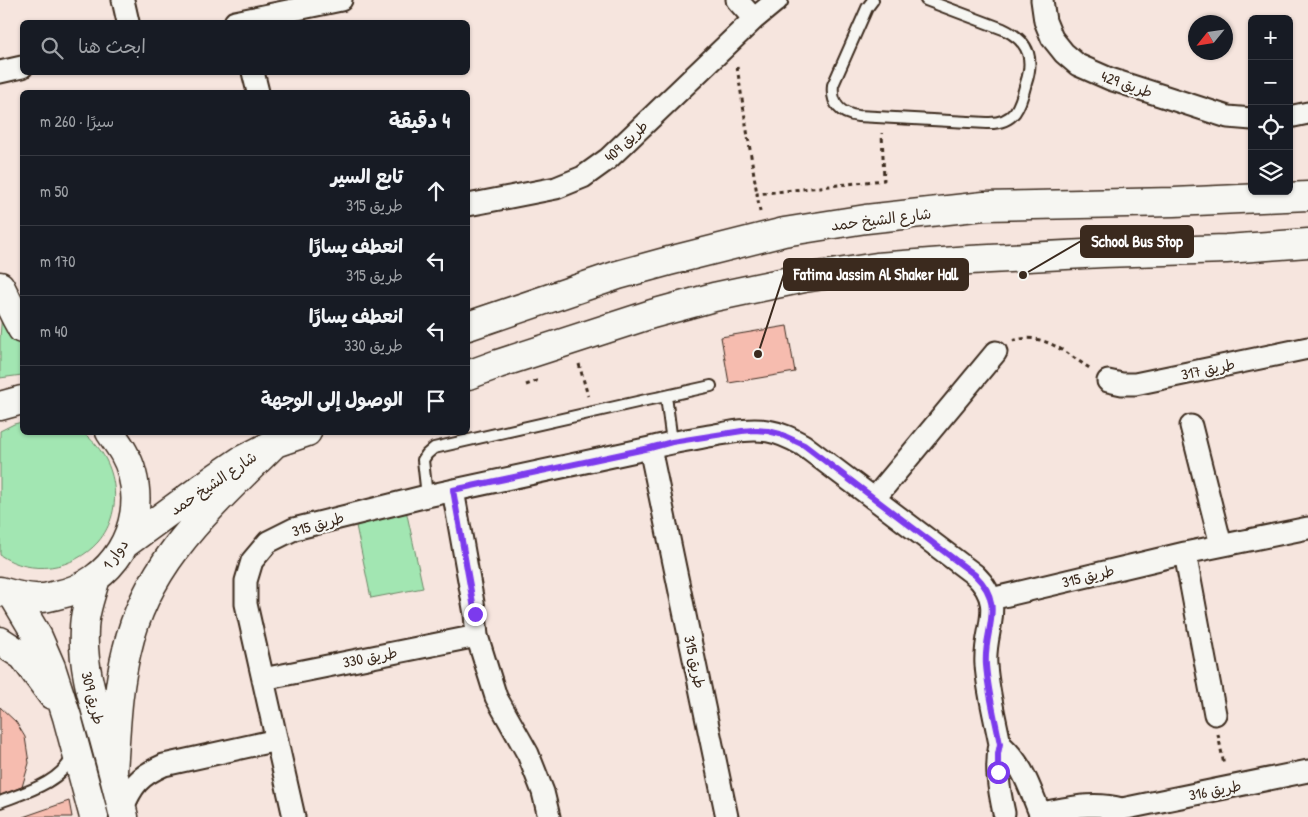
<!DOCTYPE html>
<html lang="ar">
<head>
<meta charset="utf-8">
<style>
  :root { --surface:#171b24; --page:#20242c; --text:#f1f3f6; --muted:#9ea1a6; --line:#363941 }
  body { margin:0; font-family:"Patrick Hand","Playpen Sans Arabic",sans-serif; background:var(--page); color:var(--text); direction:rtl }
  .controls { position:absolute; right:15px; top:15px; display:grid; overflow:hidden; border-radius:8px; box-shadow:0 1px 4px #0004 }
  .controls button { width:45px; height:45px; display:grid; place-items:center; padding:0; border:0; border-bottom:1px solid var(--line); background:var(--surface); color:var(--text); font:25px sans-serif }
  .compass { position:absolute; left:1188px; top:15px; width:45px; height:45px; border-radius:50%; background:var(--surface); box-shadow:0 1px 4px #0004; rotate:240deg }
  .stop { position:absolute; width:15px; height:15px; margin:-11px; border:4px solid #7c3aed; border-radius:50%; background:#fff }
  .stop.end { background:#7c3aed; border-color:#fff; box-shadow:0 1px 5px #0008 }
  .list { margin:0; padding:0; list-style:none }
  h2 { display:flex; justify-content:space-between; align-items:center; height:65px; margin:0; padding:0 20px; font-size:21px }
  h2 small { font-size:16px; font-weight:400; color:var(--muted) }
  .list li { display:grid; grid-template-columns:32px 1fr auto; gap:15px; align-items:center; box-sizing:border-box; height:70px; padding:0 20px; border-top:1px solid var(--line) }
  .list b { display:block; font-size:19px; white-space:nowrap }
  .list p { margin:0; font-size:16px; white-space:nowrap; color:var(--muted) }
  .list em { font-size:16px; font-style:normal; color:var(--muted) }
  .icon { flex:none; width:28px; height:28px; fill:none; stroke:currentColor; stroke-width:2; stroke-linecap:round; stroke-linejoin:round }
  .map { position:relative; flex:none; width:1308px; height:817px; overflow:hidden; direction:ltr }
  .search { position:absolute; background:var(--surface); box-shadow:0 1px 4px #0004; left:20px; top:20px; width:450px; height:55px; display:flex; align-items:center; gap:12px; box-sizing:border-box; padding:0 18px; border-radius:8px; color:var(--muted); font-size:19px }
  .panel { position:absolute; background:var(--surface); box-shadow:0 1px 4px #0004; left:20px; top:90px; width:450px; height:345px; border-radius:8px; direction:rtl }
  .map>svg:first-child { display:block }
  .green { fill:#a2e6b2; stroke:#6e8868 }
  .building { fill:#f6bcaf; stroke:#3b2a1e }
  .lines { fill:none; stroke-linecap:round; stroke-linejoin:round }
  .lane-casing { stroke:#3b2a1e; stroke-width:14 }
  .street-casing { stroke:#3b2a1e; stroke-width:25 }
  .secondary-casing { stroke:#3b2a1e; stroke-width:31 }
  .path { stroke:#3b2a1e; stroke-width:3; stroke-dasharray:4 4; stroke-linecap:butt }
  .lane { stroke:#f6f6f2; stroke-width:10 }
  .street { stroke:#f6f6f2; stroke-width:21 }
  .secondary { stroke:#f6f6f2; stroke-width:28 }
  .route { stroke:#7c3aed; stroke-width:6 }
  .labels { text-anchor:middle; dominant-baseline:central; stroke-width:4.5; stroke-linejoin:round; paint-order:stroke }
  .street-label { font-size:15px; fill:#3b2a1e; stroke:#f6f6f2 }
  .leader { fill:none; stroke:#3b2a1e; stroke-width:2 }
  .callout-dot { fill:#3b2a1e; stroke:#f6f6f2; stroke-width:2 }
  .callout { fill:#3b2a1e; stroke:#3b2a1e; stroke-width:2 }
  .callout-label { font-size:16px; text-anchor:middle; font-weight:bold; fill:#fff }
</style>
</head>
<body>
<div class="map">
<svg width="1308" height="817" viewBox="0 0 1308 817">
  <rect width="100%" height="100%" fill="#f6e5de"/>
  <filter id="ink" filterUnits="userSpaceOnUse"><feTurbulence type="fractalNoise" baseFrequency=".02" numOctaves="2"/><feDisplacementMap in="SourceGraphic" scale="10" xChannelSelector="R" yChannelSelector="G"/><feConvolveMatrix kernelMatrix="1 2 1 2 8 2 1 2 1" color-interpolation-filters="sRGB"/></filter>
  <g filter="url(#ink)">
    <!-- green -->
    <path class="green" d="M2,312L22,341V375L0,378V338Z
      M22,422V432L83,433C117,457 126,509 98,542C73,570 31,576 0,555V431L14,424Z
      M406,510L423,588L371,598L355,521Z"/>
    <!-- building -->
    <path class="building" d="M787,326L795,372L729,383L721,337Z
      M0,707L16,722L25,737L29,763L22,787L0,795Z
      M69,801L72,817H23Z"/>
    <g class="lines">
      <defs>
        <path id="lane" d="M873,0L867,8L833,85C831,104 840,114 858,116L987,123C1015,124 1020,107 1026,83C1029,74 1031,63 1028,53C1024,41 1014,34 1003,29L926,0
          M666,396L711,386
          M427,496L423,460L427,454L434,448L646,400L666,396L672,442
          M0,802C26,792 61,783 73,755"/>
        <path id="street" d="M123,0L128,22
          M737,0L754,19
          M1042,0L1045,21L1052,38L1064,53L1078,65L1110,79L1228,117L1252,119
          M235,22L341,0
          M0,72L22,67
          M253,72L258,92
          M1289,117L1308,113
          M468,205L556,188L583,177L608,159L754,19L777,0
          M1108,381L1122,384H1135L1308,348
          M1191,426L1221,545
          M650,448L727,817
          M453,490L475,614L477,636L496,697L528,754L543,792L549,817
          M874,499L996,352
          M1185,553L1215,714
          M991,599L1185,553L1308,528
          M263,679L477,636
          M1000,744C1023,765 1028,784 1039,811
          M122,810C132,785 139,776 164,765L277,740
          M1041,813C1069,808 1093,801 1122,809
          M294,817L246,604V581L252,561L268,542L294,529L427,496L650,448C672,442 693,439 715,435C732,432 750,428 768,431C781,433 792,439 803,445L975,575C1007,606 983,629 986,665C988,692 995,718 1000,744C995,768 999,790 1004,813
          M1111,817L1122,809L1308,771"/>
        <path id="secondary" d="M0,286L16,318L22,329
          M468,326L618,275L669,261L784,232L866,219L984,206L1174,202L1308,196
          M468,375L498,364L652,314L714,297L804,278L877,267L970,260L1103,253L1226,249L1308,243
          M0,406L22,400
          M125,544L218,476L240,461L275,443L307,432
          M96,578C91,595 84,612 84,630C82,668 94,703 104,739C111,765 118,791 124,817
          M0,591C13,595 28,599 42,598C46,598 52,596 57,595C112,584 147,528 132,473C128,457 119,445 110,432
          M13,595L38,637L51,667L67,717L94,817
          M0,641L23,656L52,695
          M113,771C116,731 117,689 127,650C147,561 213,505 275,443"/>
      </defs>
      <!-- lane casing -->
      <use href="#lane" class="lane-casing"/>
      <!-- street casing -->
      <use href="#street" class="street-casing"/>
      <!-- secondary casing -->
      <use href="#secondary" class="secondary-casing"/>
      <!-- path -->
      <path class="path" d="M737,67L757,194
        M760,212L757,194L884,180L882,133
        M1013,341C1042,330 1068,355 1091,369
        M579,364L588,396
        M526,385L539,380
        M1218,734L1224,765"/>
      <!-- lane -->
      <use href="#lane" class="lane"/>
      <!-- street -->
      <use href="#street" class="street"/>
      <!-- secondary -->
      <use href="#secondary" class="secondary"/>
    </g>
  </g>
  <g class="lines" filter="url(#ink)">
    <!-- route -->
    <path class="route" d="M475,614L453,490L650,448L672,442L742,431L754,430L768,431L780,434L804,445L975,575C1007,606 983,629 986,665C988,692 995,718 1000,744L998,754V772"/>
  </g>
  <g class="labels">
    <!-- street labels -->
    <g class="street-label">
      <text transform="translate(1127 84) rotate(19)">طريق 429</text>
      <text transform="translate(626 141) rotate(-43)">طريق 409</text>
      <text transform="translate(881 219) rotate(-7)">شارع الشيخ حمد</text>
      <text transform="translate(1208 369) rotate(-12)">طريق 317</text>
      <text transform="translate(213 483) rotate(-34)">شارع الشيخ حمد</text>
      <text transform="translate(318 524) rotate(-16)">طريق 315</text>
      <text transform="translate(115 554) rotate(-55)">دوار 1</text>
      <text transform="translate(1088 576) rotate(-14)">طريق 315</text>
      <text transform="translate(370 657) rotate(-11)">طريق 330</text>
      <text transform="translate(695 662) rotate(78)">طريق 315</text>
      <text transform="translate(93 698) rotate(76)">طريق 309</text>
      <text transform="translate(1215 790) rotate(-11)">طريق 316</text>
    </g>
  </g>
  <!-- callouts -->
  <path class="leader" d="M1023 275L1081 241M758 354L784 274"/>
  <g class="callout-dot">
    <circle cx="1023" cy="275" r="5"/>
    <circle cx="758" cy="354" r="5"/>
  </g>
  <g class="callout">
    <rect x="1081" y="226" width="112" height="31" rx="5"/>
    <rect x="784" y="259" width="184" height="31" rx="5"/>
  </g>
  <g class="callout-label">
    <text x="1137" y="247">School Bus Stop</text>
    <text x="876" y="280">Fatima Jassim Al Shaker Hall</text>
  </g>
</svg>
<div class="controls">
<button>+</button>
<button>−</button>
<button><svg class="icon" aria-label="locate" viewBox="0 0 24 24"><circle cx="12" cy="12" r="6"/><path d="M12 2v4M12 18v4M2 12h4M18 12h4"/></svg></button>
<button><svg class="icon" aria-label="layers" viewBox="0 0 24 24"><path d="M12 4l9 5-9 5-9-5zM3 14l9 5 9-5"/></svg></button>
</div>
<svg class="compass" viewBox="-18 -18 36 36"><path d="M0-13l5 13h-10z" fill="#e53935"/><path d="M0 13l5-13h-10z" fill="#9ea1a6"/></svg>
<div class="stop" style="left:998px;top:772px"></div>
<div class="stop end" style="left:475px;top:614px"></div>
<div class="search"><svg class="icon" aria-label="search" viewBox="0 0 24 24"><circle cx="10" cy="10" r="6"/><path d="M15 15l6 6"/></svg>ابحث هنا</div>
<section class="panel">
<h2>4 دقيقة<small>سيرًا · 260 m</small></h2>
<ul class="list">
<li><svg class="icon" aria-label="ahead" viewBox="0 0 24 24"><path d="M12 20V5M6 11l6-6 6 6"/></svg><div><b>تابع السير</b><p>طريق 315</p></div><em>50 m</em></li>
<li><svg class="icon" aria-label="left" viewBox="0 0 24 24"><path d="M17 20v-9H6M10 6l-5 5 5 5"/></svg><div><b>انعطف يسارًا</b><p>طريق 315</p></div><em>170 m</em></li>
<li><svg class="icon" aria-label="left" viewBox="0 0 24 24"><path d="M17 20v-9H6M10 6l-5 5 5 5"/></svg><div><b>انعطف يسارًا</b><p>طريق 330</p></div><em>40 m</em></li>
<li><svg class="icon" aria-label="arrive" viewBox="0 0 24 24"><path d="M6 21V4h12l-3 4 3 4H6"/></svg><div><b>الوصول إلى الوجهة</b></div></li>
</ul>
</section>
</div>
</body>
</html>
